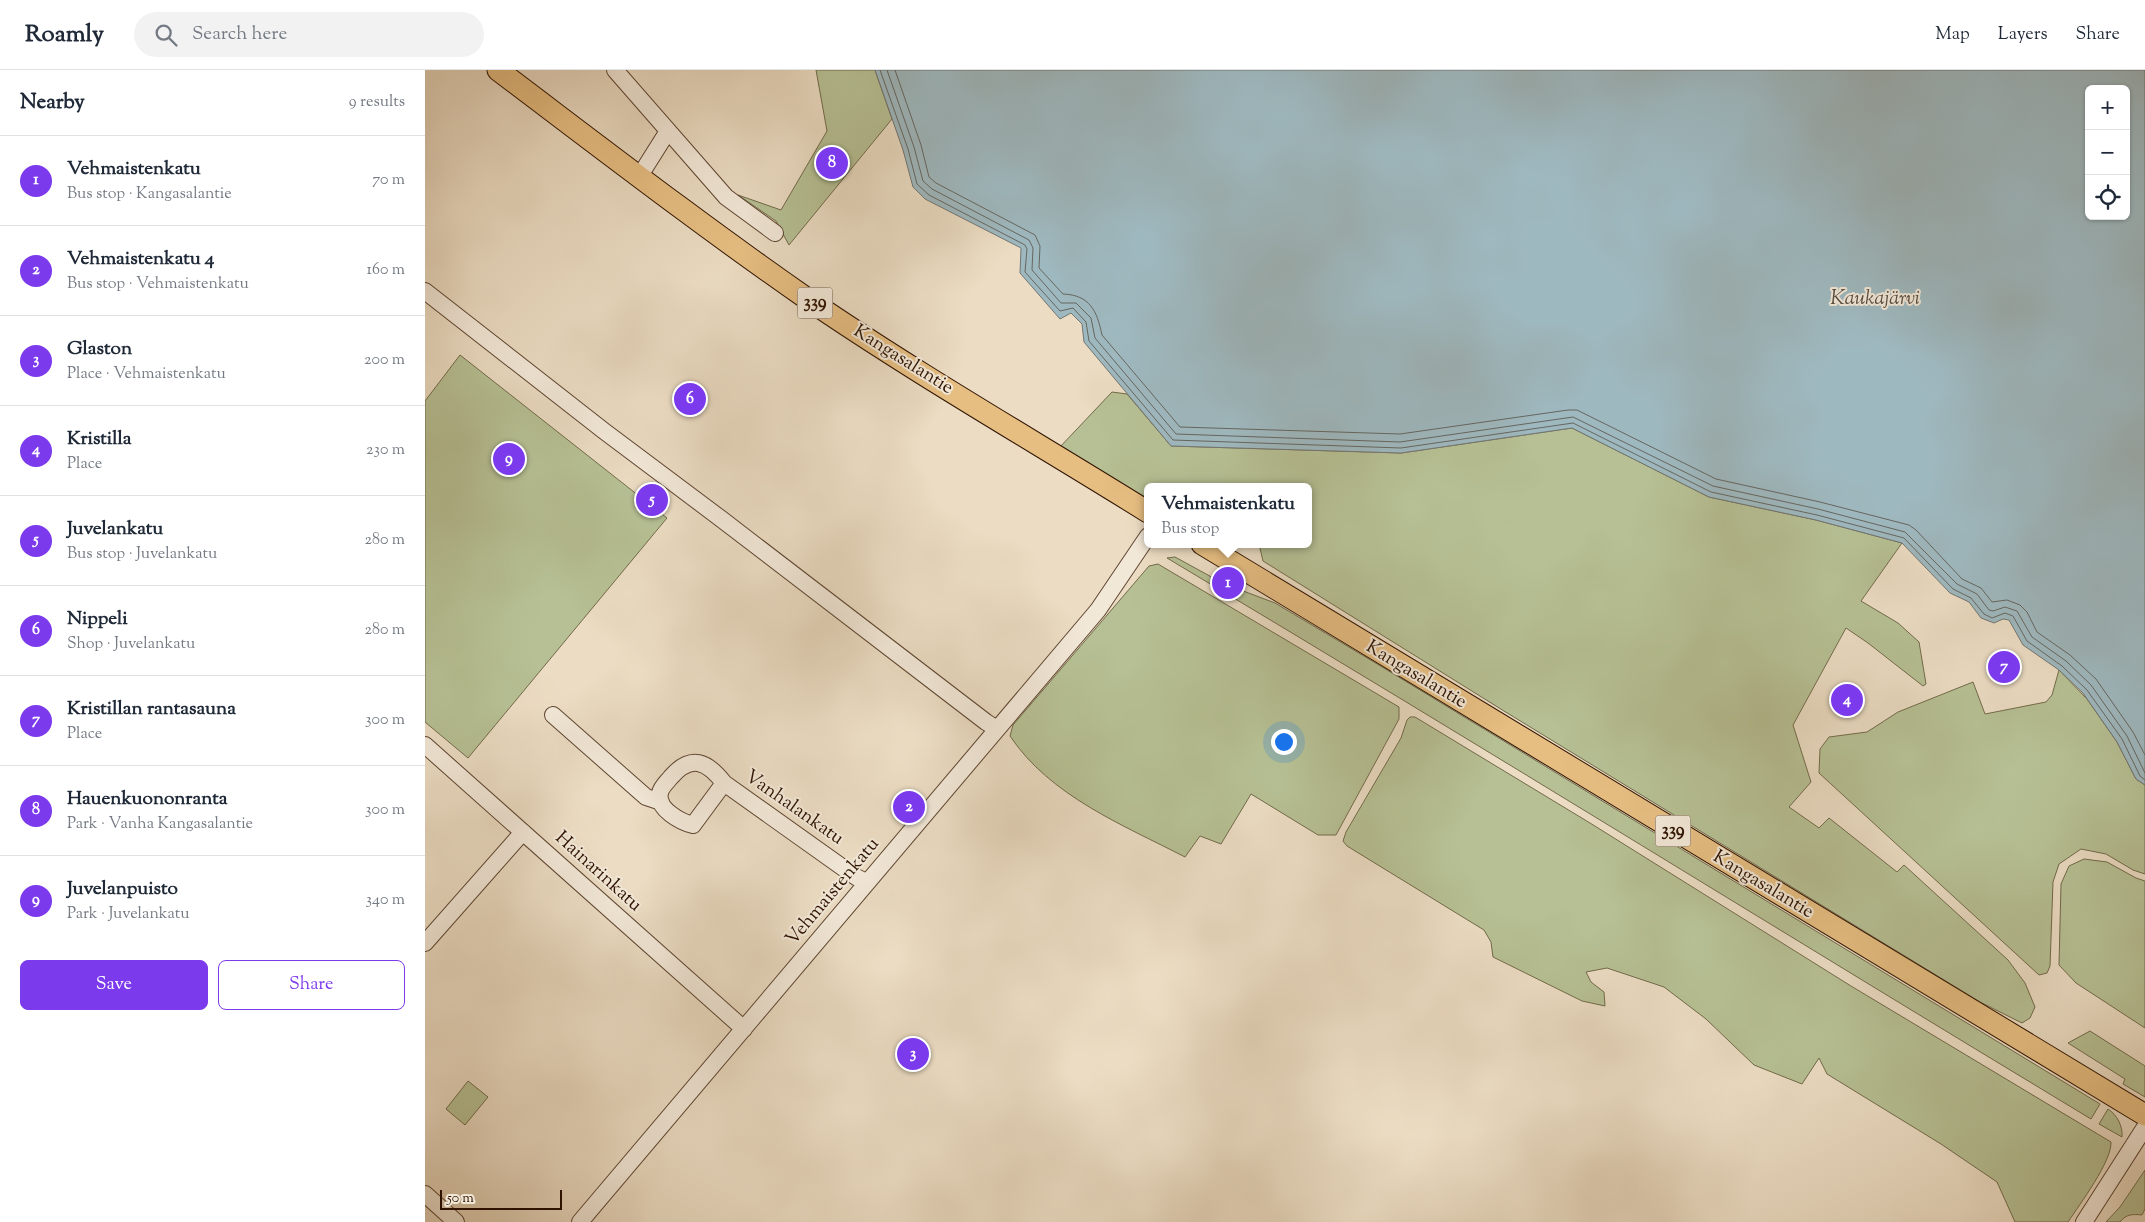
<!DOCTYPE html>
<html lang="en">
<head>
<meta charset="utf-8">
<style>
  :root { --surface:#fff; --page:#f2f2f3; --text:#1f2937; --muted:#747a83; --line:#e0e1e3; --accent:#7c3aed }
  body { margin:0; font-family:"Sorts Mill Goudy",serif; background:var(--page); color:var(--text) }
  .controls { position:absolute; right:15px; top:15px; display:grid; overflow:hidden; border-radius:8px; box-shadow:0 1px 4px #0004 }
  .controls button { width:45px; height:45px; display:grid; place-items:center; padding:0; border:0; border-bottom:1px solid var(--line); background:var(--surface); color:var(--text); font:25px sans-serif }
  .scale { position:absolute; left:15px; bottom:12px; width:122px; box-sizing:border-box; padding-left:5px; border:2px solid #2f1300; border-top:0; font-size:14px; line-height:18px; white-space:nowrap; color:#2f1300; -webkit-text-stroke:4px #f2e8d8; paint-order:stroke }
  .you { position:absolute; left:858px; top:671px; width:18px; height:18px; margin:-12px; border:4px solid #fff; border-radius:50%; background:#1a73e8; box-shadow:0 0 0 8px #1a73e833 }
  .badge { display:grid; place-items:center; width:32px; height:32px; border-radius:50%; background:var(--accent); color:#fff; font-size:16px; font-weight:700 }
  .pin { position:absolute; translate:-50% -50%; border:2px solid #fff; box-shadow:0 1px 5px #0006 }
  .popup { position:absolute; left:719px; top:413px; width:168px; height:65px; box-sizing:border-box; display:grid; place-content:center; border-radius:8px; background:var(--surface); filter:drop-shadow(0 1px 4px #0005); font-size:16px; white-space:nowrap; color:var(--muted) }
  .popup b { font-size:19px; color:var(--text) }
  .popup::after { content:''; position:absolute; left:50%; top:100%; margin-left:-10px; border:10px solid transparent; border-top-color:var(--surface) }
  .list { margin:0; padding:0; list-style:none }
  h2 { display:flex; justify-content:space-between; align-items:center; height:65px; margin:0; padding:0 20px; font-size:21px }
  h2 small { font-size:16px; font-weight:400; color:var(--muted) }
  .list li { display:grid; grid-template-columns:32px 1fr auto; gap:15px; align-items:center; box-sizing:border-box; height:90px; padding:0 20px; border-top:1px solid var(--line) }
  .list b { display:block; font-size:19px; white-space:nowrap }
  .list p { margin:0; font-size:16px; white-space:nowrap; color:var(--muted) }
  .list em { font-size:16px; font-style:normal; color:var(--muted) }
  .actions { display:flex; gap:10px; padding:15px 20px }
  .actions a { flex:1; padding:11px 0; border:1px solid var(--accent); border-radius:8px; text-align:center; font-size:18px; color:var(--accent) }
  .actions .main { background:var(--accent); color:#fff }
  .icon { flex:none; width:28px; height:28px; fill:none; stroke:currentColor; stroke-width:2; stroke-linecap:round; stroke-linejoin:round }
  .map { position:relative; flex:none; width:1720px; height:1152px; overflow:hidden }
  header { display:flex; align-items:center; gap:30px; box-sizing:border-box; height:70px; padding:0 25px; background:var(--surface); border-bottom:1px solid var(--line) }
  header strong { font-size:24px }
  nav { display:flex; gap:28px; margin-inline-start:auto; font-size:18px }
  .search { width:350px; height:45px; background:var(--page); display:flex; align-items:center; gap:12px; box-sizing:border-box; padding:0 18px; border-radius:28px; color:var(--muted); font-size:19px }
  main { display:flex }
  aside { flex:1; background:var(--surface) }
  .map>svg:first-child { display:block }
  .green { fill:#b6c094; stroke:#726a4a }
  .water { fill:#9eb8bf; stroke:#727673; fill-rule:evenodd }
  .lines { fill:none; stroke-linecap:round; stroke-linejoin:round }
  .shore { stroke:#666660; stroke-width:1 }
  .minor-casing { stroke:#5e4531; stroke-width:18 }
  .major-casing { stroke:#2f1300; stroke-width:23 }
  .minor { stroke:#f2e8d8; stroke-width:16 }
  .major { stroke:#e6be82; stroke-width:21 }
  .labels { text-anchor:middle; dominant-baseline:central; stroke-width:4; stroke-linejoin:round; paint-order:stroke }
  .shield { fill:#f2e8d8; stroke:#6a5341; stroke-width:1 }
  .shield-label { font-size:18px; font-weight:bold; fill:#2f1300 }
  .street-label { font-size:19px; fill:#2f1300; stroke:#f2e8d8 }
  .water-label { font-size:20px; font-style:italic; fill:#564d43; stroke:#f2e8d8 }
</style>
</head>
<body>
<header>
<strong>Roamly</strong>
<div class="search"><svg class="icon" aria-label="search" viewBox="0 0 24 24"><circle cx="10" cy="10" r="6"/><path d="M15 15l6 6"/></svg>Search here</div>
<nav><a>Map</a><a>Layers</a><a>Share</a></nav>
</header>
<main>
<aside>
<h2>Nearby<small>9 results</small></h2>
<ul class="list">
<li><span class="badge">1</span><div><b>Vehmaistenkatu</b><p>Bus stop · Kangasalantie</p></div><em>70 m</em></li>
<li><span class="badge">2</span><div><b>Vehmaistenkatu 4</b><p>Bus stop · Vehmaistenkatu</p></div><em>160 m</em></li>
<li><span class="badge">3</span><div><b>Glaston</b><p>Place · Vehmaistenkatu</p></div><em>200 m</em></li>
<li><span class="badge">4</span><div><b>Kristilla</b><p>Place</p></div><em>230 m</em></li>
<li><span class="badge">5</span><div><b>Juvelankatu</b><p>Bus stop · Juvelankatu</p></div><em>280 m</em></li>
<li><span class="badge">6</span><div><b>Nippeli</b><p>Shop · Juvelankatu</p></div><em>280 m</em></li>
<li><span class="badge">7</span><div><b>Kristillan rantasauna</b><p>Place</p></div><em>300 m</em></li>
<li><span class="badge">8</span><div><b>Hauenkuononranta</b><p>Park · Vanha Kangasalantie</p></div><em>300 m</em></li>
<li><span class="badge">9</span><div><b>Juvelanpuisto</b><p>Park · Juvelankatu</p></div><em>340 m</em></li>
</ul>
<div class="actions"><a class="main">Save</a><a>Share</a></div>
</aside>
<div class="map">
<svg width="1720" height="1152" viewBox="0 0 1720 1152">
  <rect width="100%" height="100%" fill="#ebdcc3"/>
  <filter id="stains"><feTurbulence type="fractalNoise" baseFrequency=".004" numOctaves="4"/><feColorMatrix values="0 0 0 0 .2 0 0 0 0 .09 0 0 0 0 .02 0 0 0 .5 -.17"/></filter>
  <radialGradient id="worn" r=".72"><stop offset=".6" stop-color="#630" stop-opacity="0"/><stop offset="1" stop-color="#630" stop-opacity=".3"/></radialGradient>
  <!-- green -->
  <path class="green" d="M391,0H450L467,49L364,175L351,151L313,125L356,140L402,61Z
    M35,285L242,448L43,688L0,652V331Z
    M687,322L702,324L746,376L976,383L1147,358L1284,427L1391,450L1477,473L1436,531L1473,553L1494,572L1501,614L1498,616L1443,573L1421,558L1368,655L1386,712L1364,737L1394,758L1404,748L1472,802L1479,795L1583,890L1600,913L1610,937L1605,948L1597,953L1555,932L1079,641L838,491L834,474H883V417H723V430L634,378Z
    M750,487L803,516L802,518L810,522L813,519L850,533L949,592L1675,1034L1666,1049C1358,863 1052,673 742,488Z
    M733,494L974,637V649L911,765H893L826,724L796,774L775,766L760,787C698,755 625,726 585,666L588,655L724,496Z
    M1634,600L1662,629L1692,672L1711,709L1720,715V804L1708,800L1681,784L1656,779L1634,794L1628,812L1625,896L1622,903L1614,905L1394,703L1395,679L1404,667L1442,662L1473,642L1548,612L1560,644L1621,632L1627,625Z
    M985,647H990L1165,753L1426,916L1686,1072C1687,1091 1655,1134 1643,1152H1590L1572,1112L1516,1074L1402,1004L1394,988L1377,1014L1329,995L1281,949L1239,917L1182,898L1161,902L1166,912L1179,922L1180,936L1157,931L1068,887L1066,872L1059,860L922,776L918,771L921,762L976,668L982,650Z
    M1659,789L1682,792L1711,808L1720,811V958L1651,913L1634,895L1636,814L1644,796Z
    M1665,961L1720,996V1027L1698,1014L1700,1009L1643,973Z
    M43,1011L63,1027L40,1055L21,1039Z
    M1683,1039C1692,1045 1698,1056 1697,1067L1674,1054Z
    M1720,1100V1139L1717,1145C1708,1144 1701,1144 1695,1152H1681L1695,1137Z"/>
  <!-- water -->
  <path class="water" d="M450,0H1720V715L1711,709L1692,672L1658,623L1634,600L1598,575L1584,550L1578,549L1569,553L1556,548L1544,532L1525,523L1477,473L1391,450L1284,427L1147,358L976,383L746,376L659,272L657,254L646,243L635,249L595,203L596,178L500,129L488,117L478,80ZM1664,19H1701V146H1664Z"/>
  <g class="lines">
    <!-- shore -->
    <path class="shore" d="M455,0L483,79L492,114L504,125L600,175L602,179L600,202L635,241L648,238L661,252L664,271L748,370L976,378L1148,353L1286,422L1392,445L1479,468L1528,519L1546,528L1559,544L1567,548L1580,543L1588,546L1602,571L1637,596L1662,620L1697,669L1715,706L1720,710
      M462,0L489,77L498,111L507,119L604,170L608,178L607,200L636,233H651L666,248L670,268L751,364L975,372L1148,347L1288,416L1393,439L1480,462L1532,514L1552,524L1564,540L1568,541L1580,537L1592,541L1607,567L1641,591L1666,615L1702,666L1720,703
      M470,0L496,75L504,107L511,113L610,165L615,176L614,198L638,224C665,225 672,241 677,265L755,357L975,364L1143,340H1152L1291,409L1395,432L1484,455L1491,460L1537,509L1556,518L1567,532L1582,530L1595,535L1602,542L1612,562L1645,585L1671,609L1708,662L1720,685"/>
    <defs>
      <path id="minor" d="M190,0L301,127L350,163
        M214,107L243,61
        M0,221L179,361L295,448L561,652L572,659
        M128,645L221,727L236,732
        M0,675L319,959
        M299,713L268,755C256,752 231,739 235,723C236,717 242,712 246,707C266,684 282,691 299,713L431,807L441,812
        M0,873L98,762
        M0,1124L31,1152
        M155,1152L673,540L723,466
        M1659,1152L1720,1057"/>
      <path id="major" d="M73,0C175,77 276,155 381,228C492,304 609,371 723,442
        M777,474L1720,1045"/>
    </defs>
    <!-- minor casing -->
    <use href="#minor" class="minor-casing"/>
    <!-- major casing -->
    <use href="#major" class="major-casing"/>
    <!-- minor -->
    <use href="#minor" class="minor"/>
    <!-- major -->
    <use href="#major" class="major"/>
  </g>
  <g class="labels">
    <!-- shield labels -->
    <g class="shield">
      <rect x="372.5" y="217.5" width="35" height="31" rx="4"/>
      <rect x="1230.5" y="745.5" width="35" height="31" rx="4"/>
    </g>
    <g class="shield-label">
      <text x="390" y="233">339</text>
      <text x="1248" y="761">339</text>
    </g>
    <!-- street labels -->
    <g class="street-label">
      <text transform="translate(478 290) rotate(32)">Kangasalantie</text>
      <text transform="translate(991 605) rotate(31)">Kangasalantie</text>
      <text transform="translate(369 738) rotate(35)">Vanhalankatu</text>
      <text transform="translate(173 802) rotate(42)">Hainarinkatu</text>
      <text transform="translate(1338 815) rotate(31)">Kangasalantie</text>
      <text transform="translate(408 822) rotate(-50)">Vehmaistenkatu</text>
    </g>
    <!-- water labels -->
    <g class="water-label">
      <text x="1450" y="229">Kaukajärvi</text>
    </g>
  </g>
  <rect width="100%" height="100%" filter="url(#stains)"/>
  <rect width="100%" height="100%" fill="url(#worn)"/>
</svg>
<div class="controls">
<button>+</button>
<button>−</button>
<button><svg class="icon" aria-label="locate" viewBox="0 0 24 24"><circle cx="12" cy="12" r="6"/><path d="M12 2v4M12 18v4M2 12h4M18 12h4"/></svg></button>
</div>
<div class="scale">50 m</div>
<div class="you"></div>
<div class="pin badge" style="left:803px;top:513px">1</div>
<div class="popup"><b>Vehmaistenkatu</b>Bus stop</div>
<div class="pin badge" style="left:484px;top:737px">2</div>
<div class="pin badge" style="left:488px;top:984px">3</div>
<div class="pin badge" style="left:1422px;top:630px">4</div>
<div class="pin badge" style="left:227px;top:430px">5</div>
<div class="pin badge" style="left:265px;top:329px">6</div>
<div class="pin badge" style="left:1579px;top:597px">7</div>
<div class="pin badge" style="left:407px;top:93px">8</div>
<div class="pin badge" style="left:84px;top:389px">9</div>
</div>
</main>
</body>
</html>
